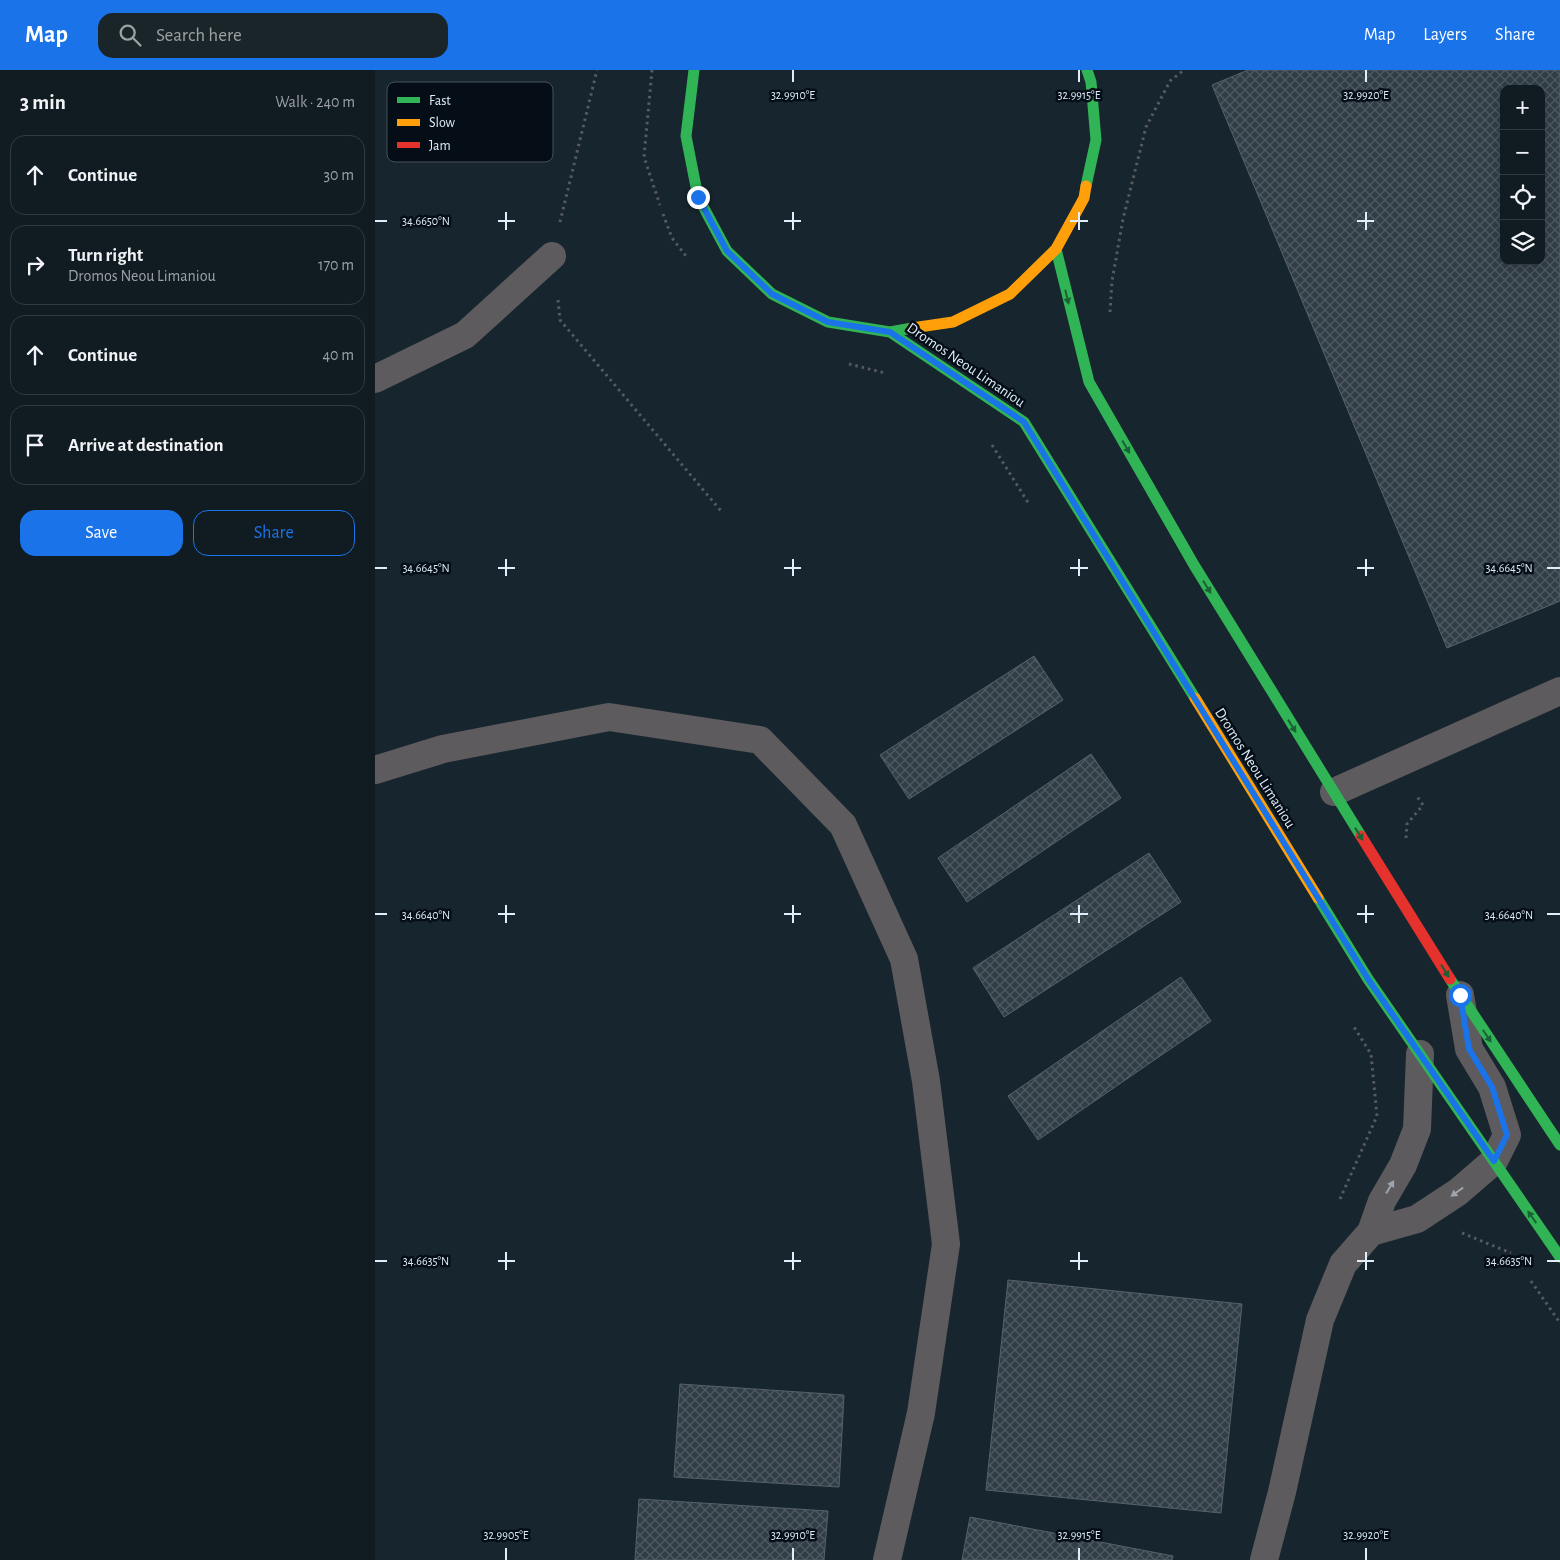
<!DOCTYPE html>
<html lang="en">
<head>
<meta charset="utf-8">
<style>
  :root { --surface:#111c22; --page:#1a252a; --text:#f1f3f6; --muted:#9ca1a5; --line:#303a40; --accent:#1a73e8 }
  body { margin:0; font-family:"Alegreya Sans",sans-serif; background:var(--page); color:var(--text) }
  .controls { position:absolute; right:15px; top:15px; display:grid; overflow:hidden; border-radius:10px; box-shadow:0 2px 12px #0003 }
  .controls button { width:45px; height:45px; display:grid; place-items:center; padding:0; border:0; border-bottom:1px solid var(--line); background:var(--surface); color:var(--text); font:25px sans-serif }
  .stop { position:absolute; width:15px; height:15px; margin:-11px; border:4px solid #1a73e8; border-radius:50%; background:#fff }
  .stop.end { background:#1a73e8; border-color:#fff; box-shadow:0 1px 5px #0008 }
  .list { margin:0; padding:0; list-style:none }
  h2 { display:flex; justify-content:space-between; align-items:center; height:65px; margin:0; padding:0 20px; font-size:21px }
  h2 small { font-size:16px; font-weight:400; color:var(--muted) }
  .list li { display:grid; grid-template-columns:32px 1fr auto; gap:15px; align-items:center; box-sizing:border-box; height:80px; margin:0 10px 10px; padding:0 10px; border:1px solid var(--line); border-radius:15px }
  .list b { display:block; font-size:19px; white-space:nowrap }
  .list p { margin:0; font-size:16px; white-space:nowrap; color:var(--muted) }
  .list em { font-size:16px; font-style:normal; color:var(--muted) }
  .actions { display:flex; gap:10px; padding:15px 20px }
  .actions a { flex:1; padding:11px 0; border:1px solid var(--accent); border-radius:15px; text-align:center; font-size:18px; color:var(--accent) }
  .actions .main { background:var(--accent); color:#fff }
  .icon { flex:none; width:28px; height:28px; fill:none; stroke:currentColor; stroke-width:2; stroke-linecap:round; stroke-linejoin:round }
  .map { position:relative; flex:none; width:1185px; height:1490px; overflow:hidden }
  header { display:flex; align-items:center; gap:30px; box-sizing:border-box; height:70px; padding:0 25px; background:var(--accent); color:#fff }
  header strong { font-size:24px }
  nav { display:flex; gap:28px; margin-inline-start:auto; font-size:18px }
  .search { width:350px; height:45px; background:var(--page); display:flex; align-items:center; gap:12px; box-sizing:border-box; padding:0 18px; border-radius:15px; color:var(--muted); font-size:19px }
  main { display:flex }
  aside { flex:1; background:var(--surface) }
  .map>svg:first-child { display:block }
  .building { fill:url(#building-cross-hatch); stroke:#56626a; fill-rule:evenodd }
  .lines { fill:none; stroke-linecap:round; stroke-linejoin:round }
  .path { stroke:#575b5e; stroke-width:3; stroke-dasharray:2.5 4; stroke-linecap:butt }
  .street { stroke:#5d5b5d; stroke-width:28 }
  .fast { stroke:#30b455; stroke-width:11 }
  .slow { stroke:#ff9f0a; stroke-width:11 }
  .jam { stroke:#e5322d; stroke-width:11 }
  .oneway { fill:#1a6136 }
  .oneway2 { fill:#9ea4ac }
  .route { stroke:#1a73e8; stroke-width:6 }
  .ticks { fill:none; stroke:#dfeefa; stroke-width:2 }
  .labels { text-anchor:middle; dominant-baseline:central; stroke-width:5; stroke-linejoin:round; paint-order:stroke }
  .street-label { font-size:15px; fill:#dfeefa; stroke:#050e16 }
  .key { fill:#050e16; stroke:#46515a; stroke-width:1 }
  .key-label { font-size:14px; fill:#dfeefa }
  .ticks-label { font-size:12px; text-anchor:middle; fill:#dfeefa; stroke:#050e16; stroke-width:5; stroke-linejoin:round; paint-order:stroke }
</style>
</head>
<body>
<header>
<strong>Map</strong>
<div class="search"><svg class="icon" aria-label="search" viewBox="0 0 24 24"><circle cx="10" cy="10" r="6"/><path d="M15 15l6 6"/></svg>Search here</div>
<nav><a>Map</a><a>Layers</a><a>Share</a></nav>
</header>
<main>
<aside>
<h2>3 min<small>Walk · 240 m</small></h2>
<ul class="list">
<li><svg class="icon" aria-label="ahead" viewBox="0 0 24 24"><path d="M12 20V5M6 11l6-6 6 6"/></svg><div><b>Continue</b></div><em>30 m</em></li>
<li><svg class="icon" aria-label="right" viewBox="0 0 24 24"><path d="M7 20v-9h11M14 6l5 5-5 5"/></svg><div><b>Turn right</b><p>Dromos Neou Limaniou</p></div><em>170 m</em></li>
<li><svg class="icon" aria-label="ahead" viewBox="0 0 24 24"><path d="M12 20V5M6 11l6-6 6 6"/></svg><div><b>Continue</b></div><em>40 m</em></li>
<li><svg class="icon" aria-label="arrive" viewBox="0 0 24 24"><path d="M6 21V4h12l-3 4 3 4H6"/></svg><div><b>Arrive at destination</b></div></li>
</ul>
<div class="actions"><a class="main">Save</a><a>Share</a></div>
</aside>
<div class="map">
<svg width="1185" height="1490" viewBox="0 0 1185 1490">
  <defs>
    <pattern id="building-cross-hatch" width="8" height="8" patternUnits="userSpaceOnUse" patternTransform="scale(1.25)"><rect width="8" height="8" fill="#323e46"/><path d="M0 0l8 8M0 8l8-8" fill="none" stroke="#4f5a62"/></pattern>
  </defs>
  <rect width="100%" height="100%" fill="#17252e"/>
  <!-- building -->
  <path class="building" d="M873,0H1185V531L1072,578L837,15ZM1129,19H1166V191H1129Z
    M659,586L688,630L534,729L505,685Z
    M716,684L746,728L592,832L563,788Z
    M774,783L806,832L629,947L598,898Z
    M806,907L836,951L663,1070L633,1026Z
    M633,1210L867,1234L846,1443L611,1420Z
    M305,1314L469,1325L464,1417L299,1407Z
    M264,1429L453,1441L449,1490H260Z
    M595,1447L798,1486L797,1490H587Z"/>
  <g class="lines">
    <!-- path -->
    <path class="path" d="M277,0L269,87L285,135
      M288,144L297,168L311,186
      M185,152L222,0
      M183,230L185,250L346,441
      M735,242L737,211L748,149L771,57L795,11L809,0
      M474,294L510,303
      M617,375L654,434
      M1031,768L1032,754L1048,735L1041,725
      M965,1129L1002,1046L996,984L979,957
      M1087,1163L1136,1183
      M1156,1211L1185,1253"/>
    <!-- street -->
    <path class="street" d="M0,309L90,265L177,186
      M0,700L68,679L234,647L385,670L468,755L529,889L551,1011L571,1174L546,1343L512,1490
      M959,722L1185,621
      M996,1162L1042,1149L1083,1122L1119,1091L1132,1065L1117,1017L1094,979L1085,925
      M889,1490L907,1422L945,1250L968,1194L996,1162L1007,1131L1028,1095L1042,1059L1045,984"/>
    <!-- fast -->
    <path class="fast" d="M319,0L311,66L323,127L352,181L397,224L453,252L515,262L537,258
      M711,116L721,70L716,12L712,0
      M681,179L714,312L819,495L986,766
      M515,262L649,352L820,628
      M943,828L993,909L1185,1187
      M1075,909L1185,1075"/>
    <!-- slow -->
    <path class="slow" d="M537,258L578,252L635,224L681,179L709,128L711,116
      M820,628L943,828"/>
    <!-- jam -->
    <path class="jam" d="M986,766L1075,909"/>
  </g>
  <!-- one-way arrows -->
  <defs><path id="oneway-solid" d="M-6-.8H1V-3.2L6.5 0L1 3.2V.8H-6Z" transform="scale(1.25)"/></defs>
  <g class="oneway">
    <use href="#oneway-solid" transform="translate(692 227) rotate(76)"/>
    <use href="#oneway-solid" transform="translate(751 377) rotate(60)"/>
    <use href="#oneway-solid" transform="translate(832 517) rotate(58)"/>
    <use href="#oneway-solid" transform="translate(917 656) rotate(58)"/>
    <use href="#oneway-solid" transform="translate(984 764) rotate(58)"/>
    <use href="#oneway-solid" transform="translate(1070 901) rotate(58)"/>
    <use href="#oneway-solid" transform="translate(1112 966) rotate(56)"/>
    <use href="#oneway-solid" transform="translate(1157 1147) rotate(-125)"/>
  </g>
  <g class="oneway2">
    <use href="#oneway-solid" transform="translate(1015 1117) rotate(-59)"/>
    <use href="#oneway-solid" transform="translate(1082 1122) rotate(144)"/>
  </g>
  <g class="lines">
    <!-- route -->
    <path class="route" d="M323,127L352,181L397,224L453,252L515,262L649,352L993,909L1119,1091L1132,1065L1117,1017L1094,979L1085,925"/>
  </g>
  <!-- ticks -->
  <path class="ticks" d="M418,0V12M704,0V12M991,0V12M131,142V160M418,142V160M704,142V160M991,142V160M0,151H12M123,151H140M409,151H426M695,151H713M982,151H999M131,489V506M418,489V506M704,489V506M991,489V506M0,498H12M123,498H140M409,498H426M695,498H713M982,498H999M1172,498H1185M131,835V853M418,835V853M704,835V853M991,835V853M0,844H12M123,844H140M409,844H426M695,844H713M982,844H999M1172,844H1185M131,1182V1200M418,1182V1200M704,1182V1200M991,1182V1200M0,1191H12M123,1191H140M409,1191H426M695,1191H713M982,1191H999M1172,1191H1185M131,1478V1490M418,1478V1490M704,1478V1490M991,1478V1490"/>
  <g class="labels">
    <!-- street labels -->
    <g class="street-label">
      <text transform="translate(591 295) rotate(34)">Dromos Neou Limaniou</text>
      <text transform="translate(880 698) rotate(58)">Dromos Neou Limaniou</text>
    </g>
  </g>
  <!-- legend -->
  <rect x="12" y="12" width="166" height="80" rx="8" class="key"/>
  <rect x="22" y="27" width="23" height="6" fill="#30b455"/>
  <rect x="22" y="49" width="23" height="7" fill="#ff9f0a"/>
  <rect x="22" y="72" width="23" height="6" fill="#e5322d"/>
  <g class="key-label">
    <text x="54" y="35">Fast</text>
    <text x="54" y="57">Slow</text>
    <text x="54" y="80">Jam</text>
  </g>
  <g class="ticks-label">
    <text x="418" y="29">32.9910°E</text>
    <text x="704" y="29">32.9915°E</text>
    <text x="991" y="29">32.9920°E</text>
    <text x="51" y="155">34.6650°N</text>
    <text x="51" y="502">34.6645°N</text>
    <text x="1134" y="502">34.6645°N</text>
    <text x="51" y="849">34.6640°N</text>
    <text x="1134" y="849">34.6640°N</text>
    <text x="51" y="1195">34.6635°N</text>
    <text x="1134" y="1195">34.6635°N</text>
    <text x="131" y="1469">32.9905°E</text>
    <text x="418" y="1469">32.9910°E</text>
    <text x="704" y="1469">32.9915°E</text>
    <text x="991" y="1469">32.9920°E</text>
  </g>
</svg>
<div class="controls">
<button>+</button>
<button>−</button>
<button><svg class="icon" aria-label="locate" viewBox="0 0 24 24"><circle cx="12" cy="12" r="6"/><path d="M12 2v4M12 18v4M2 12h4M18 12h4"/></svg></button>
<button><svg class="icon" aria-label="layers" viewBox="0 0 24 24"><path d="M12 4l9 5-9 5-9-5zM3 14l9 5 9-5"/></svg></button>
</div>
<div class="stop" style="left:1085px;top:925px"></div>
<div class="stop end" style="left:323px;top:127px"></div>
</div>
</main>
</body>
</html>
